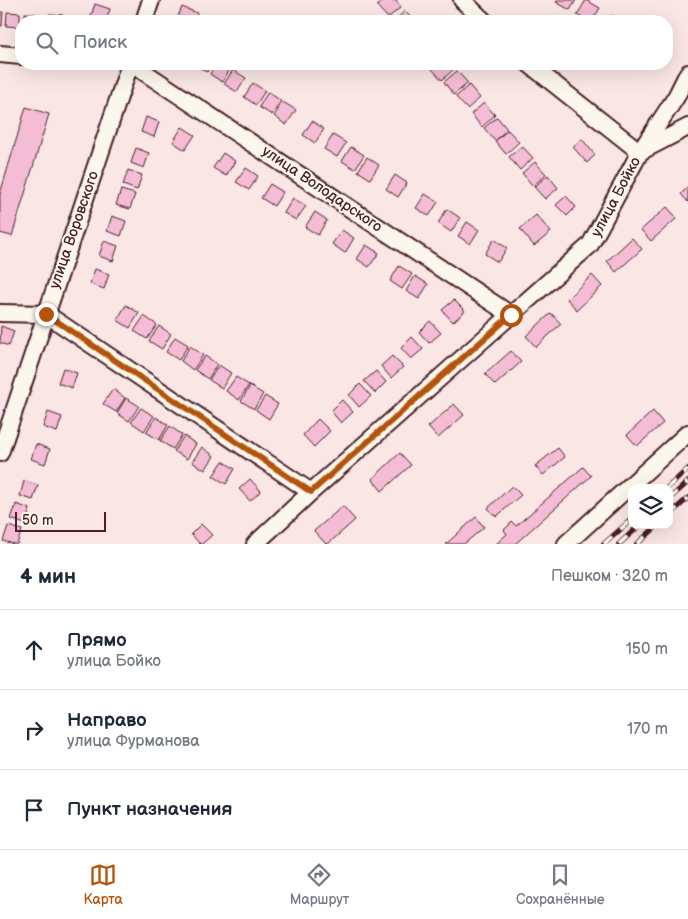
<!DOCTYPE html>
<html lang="ru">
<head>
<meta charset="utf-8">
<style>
  :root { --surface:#fff; --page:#f6f6f7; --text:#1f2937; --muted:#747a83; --line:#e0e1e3; --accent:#b45309 }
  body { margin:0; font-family:"Balsamiq Sans",sans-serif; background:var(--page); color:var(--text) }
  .controls { position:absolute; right:15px; bottom:15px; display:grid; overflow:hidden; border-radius:10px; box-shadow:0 5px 20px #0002 }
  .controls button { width:45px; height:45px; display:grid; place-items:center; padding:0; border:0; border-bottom:1px solid var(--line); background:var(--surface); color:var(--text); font:25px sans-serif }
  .scale { position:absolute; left:15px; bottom:12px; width:91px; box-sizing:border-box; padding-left:5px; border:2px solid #4a1f2b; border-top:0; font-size:14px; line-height:18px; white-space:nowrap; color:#4a1f2b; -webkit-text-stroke:4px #fbf7ec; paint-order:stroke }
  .stop { position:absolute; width:15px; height:15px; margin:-11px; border:4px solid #b45309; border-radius:50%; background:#fff }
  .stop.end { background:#b45309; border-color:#fff; box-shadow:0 1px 5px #0008 }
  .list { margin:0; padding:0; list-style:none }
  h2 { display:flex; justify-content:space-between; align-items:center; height:65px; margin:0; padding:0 20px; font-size:21px }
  h2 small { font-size:16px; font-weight:400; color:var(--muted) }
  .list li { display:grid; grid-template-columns:32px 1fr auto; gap:15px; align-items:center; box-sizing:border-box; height:80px; padding:0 20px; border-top:1px solid var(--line) }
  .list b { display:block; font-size:19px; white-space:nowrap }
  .list p { margin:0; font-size:16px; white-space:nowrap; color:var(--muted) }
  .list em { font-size:16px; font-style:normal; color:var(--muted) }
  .icon { flex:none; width:28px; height:28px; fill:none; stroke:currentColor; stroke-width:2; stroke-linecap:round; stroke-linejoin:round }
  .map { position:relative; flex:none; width:688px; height:544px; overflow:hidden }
  .search { position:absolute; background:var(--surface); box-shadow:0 5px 20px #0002; left:15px; right:15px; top:15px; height:55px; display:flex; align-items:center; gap:12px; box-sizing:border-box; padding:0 18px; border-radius:20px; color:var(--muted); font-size:19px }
  .sheet { height:305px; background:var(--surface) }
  nav { display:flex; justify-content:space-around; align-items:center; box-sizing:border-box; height:70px; border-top:1px solid var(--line); background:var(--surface); font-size:14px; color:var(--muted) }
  nav a { display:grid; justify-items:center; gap:2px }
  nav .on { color:var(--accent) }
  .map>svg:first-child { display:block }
  .building { fill:#f4bdd5; stroke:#4a1f2b }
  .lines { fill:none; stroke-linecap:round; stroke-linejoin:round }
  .minor-casing { stroke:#4a1f2b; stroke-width:20 }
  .minor { stroke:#fbf7ec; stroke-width:16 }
  .rail-casing { stroke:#4a1f2b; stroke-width:5.5 }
  .rail { stroke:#fbf7ec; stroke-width:4; stroke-dasharray:11; stroke-linecap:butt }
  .route { stroke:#b45309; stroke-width:6 }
  .labels { text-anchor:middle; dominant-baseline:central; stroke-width:4; stroke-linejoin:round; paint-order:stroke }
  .street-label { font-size:15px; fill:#4a1f2b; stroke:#fbf7ec }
</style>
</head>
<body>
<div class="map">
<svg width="688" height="544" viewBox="0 0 688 544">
  <rect width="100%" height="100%" fill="#f9e6e5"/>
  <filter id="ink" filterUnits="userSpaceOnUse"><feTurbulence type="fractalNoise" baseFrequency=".02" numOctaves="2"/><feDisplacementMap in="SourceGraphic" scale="10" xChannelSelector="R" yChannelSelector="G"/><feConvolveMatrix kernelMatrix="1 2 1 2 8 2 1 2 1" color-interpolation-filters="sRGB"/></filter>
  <g filter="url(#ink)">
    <!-- building -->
    <path class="building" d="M384,0H395L401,7L388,18L377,6Z
      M557,0H576L570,10L556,2Z
      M586,0L600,8L592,21H587L577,15Z
      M95,4L110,9L106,21H96L90,19Z
      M182,7L197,13L194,21H176Z
      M405,11L414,21H394Z
      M0,12H3L2,26H0Z
      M7,12L20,13V27L6,26Z
      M25,13L39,14V21H25Z
      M49,14L63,15L62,21H49Z
      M611,15L621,21H607Z
      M194,64H212L207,72Z
      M216,64H225L231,68L222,82L210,74Z
      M435,64H450L455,68L442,80L431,68Z
      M233,70L246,78L237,92L224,84Z
      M457,71L468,83L454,95L444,82Z
      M253,83L265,91L256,105L244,97Z
      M469,85L480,98L467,109L456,97Z
      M268,92L281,101L272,115L259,107Z
      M283,102L296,110L286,125L274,116Z
      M484,103L495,115L482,127L471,114Z
      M26,107L49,114L12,236L0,233V194Z
      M146,117L159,122L154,137L141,132Z
      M497,117L507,129L495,141L484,128Z
      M312,121L324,129L315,143L303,135Z
      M182,127L195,135L185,150L173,142Z
      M508,130L519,142L506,154L495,141Z
      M333,135L346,143L337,157L324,149Z
      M582,139L595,155L587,163L573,147Z
      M522,146L533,158L520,170L509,157Z
      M351,147L364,155L355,169L342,161Z
      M136,148L149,153L144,168L131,163Z
      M223,153L235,161L226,176L213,168Z
      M367,157L379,165L370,179L358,171Z
      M535,162L546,174L533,186L522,173Z
      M246,168L258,176L249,190L236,182Z
      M128,170L142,175L137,190L123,185Z
      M395,175L407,183L398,197L386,189Z
      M548,175L558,188L545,199L534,187Z
      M270,184L283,192L274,206L261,198Z
      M688,187V202L681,194Z
      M121,190L135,194L130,209L116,205Z
      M425,194L438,202L429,216L416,208Z
      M566,196L576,207L567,216L556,205Z
      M293,198L306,206L296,220L284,213Z
      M667,207L677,218L651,241L641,230Z
      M447,209L460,218L451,232L438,223Z
      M315,212L327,220L318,235L305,227Z
      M536,215L551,232L534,246L520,229Z
      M112,216L126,221L121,236L107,231Z
      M467,222L479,230L470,244L458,236Z
      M342,230L354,238L345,253L332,244Z
      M632,238L642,249L616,272L607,261Z
      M494,239L507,248L498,262L485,254Z
      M104,241L118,246L113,261L99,256Z
      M366,245L379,253L369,267L357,259Z
      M399,266L412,274L402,289L390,281Z
      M95,269L109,274L104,289L90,284Z
      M592,275L602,286L577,310L567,299Z
      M415,276L428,284L419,299L406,291Z
      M454,300L465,311L453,322L442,310Z
      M126,305L139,313L130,328L117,320Z
      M551,313L561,324L536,347L526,336Z
      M144,316L157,325L147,339L134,331Z
      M430,321L441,333L429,343L419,332Z
      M1,326L14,331L9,346L0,343Z
      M159,326L171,334L162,349L149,341Z
      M175,337L188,345L179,360L166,352Z
      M412,337L423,349L411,359L401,348Z
      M190,346L203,355L193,370L181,361Z
      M511,351L521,362L495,385L485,374Z
      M205,356L217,364L208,379L195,370Z
      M392,356L403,367L391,378L381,366Z
      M219,365L231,373L222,388L209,380Z
      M63,368L77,373L72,388L58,383Z
      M376,371L386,382L375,393L364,381Z
      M236,377L249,385L239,400L226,391Z
      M360,384L371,396L359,407L349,395Z
      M250,386L263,394L254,409L241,401Z
      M113,389L125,398L116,412L103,404Z
      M265,396L278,404L269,419L256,410Z
      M126,398L139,406L129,421L117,413Z
      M342,400L353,412L341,423L331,411Z
      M454,404L464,415L438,438L428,427Z
      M141,408L154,416L144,431L131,422Z
      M653,411L663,423L637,446L627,435Z
      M48,412L62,417L57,432L43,427Z
      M156,417L168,425L159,440L146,432Z
      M318,419L330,431L314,447L303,435Z
      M170,426L182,435L173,449L160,441Z
      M184,436L196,444L187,459L174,451Z
      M36,444L50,449L45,464L31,459Z
      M202,447L214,456L205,470L192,462Z
      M558,448L565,457L543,475L535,466Z
      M400,453L411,465L382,491L372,479Z
      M223,461L235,469L226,484L213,476Z
      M583,467L591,476L515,544H496L507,534L504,530L512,522L516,526Z
      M250,479L261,491L250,501L239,489Z
      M24,481L38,485L33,500L20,496Z
      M512,486L521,495L496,517L488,508Z
      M16,504L30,509L25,524L11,519Z
      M343,506L355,520L328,544H326L314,531Z
      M476,517L484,527L464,544H446Z
      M201,524L212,535L202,544H200L191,534Z
      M8,526L22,530L17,544H14L3,541Z"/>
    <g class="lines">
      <defs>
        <path id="minor" d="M462,0L484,21
          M144,21L151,0
          M0,54L21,56
          M132,64L511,315
          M529,64L640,152L688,127
          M0,313L46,314L311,492
          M0,453L130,64
          M255,544L311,492L590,245L640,152L676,97L688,73
          M566,544L688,433"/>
      </defs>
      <!-- minor casing -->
      <use href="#minor" class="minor-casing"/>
      <!-- minor -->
      <use href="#minor" class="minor"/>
      <defs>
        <path id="rail" d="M667,488L688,469
          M669,499L688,482
          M669,515L688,498
          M604,544L632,519
          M619,544L640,525
          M637,544L658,525"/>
      </defs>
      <!-- rail casing -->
      <use href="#rail" class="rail-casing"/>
      <!-- rail -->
      <use href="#rail" class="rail"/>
    </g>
  </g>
  <g class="lines" filter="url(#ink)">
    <!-- route -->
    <path class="route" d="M46,314L311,492L511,315"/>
  </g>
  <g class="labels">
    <!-- street labels -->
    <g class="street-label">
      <text transform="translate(322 189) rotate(34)">улица Володарского</text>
      <text transform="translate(616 197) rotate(-62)">улица Бойко</text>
      <text transform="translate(74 230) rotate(-71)">улица Воровского</text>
    </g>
  </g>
</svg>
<div class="controls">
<button><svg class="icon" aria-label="layers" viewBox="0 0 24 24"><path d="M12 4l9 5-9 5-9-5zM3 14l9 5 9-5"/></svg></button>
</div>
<div class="scale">50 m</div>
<div class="stop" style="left:511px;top:315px"></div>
<div class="stop end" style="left:46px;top:314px"></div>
<div class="search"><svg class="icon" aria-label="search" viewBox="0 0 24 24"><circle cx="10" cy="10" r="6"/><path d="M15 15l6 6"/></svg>Поиск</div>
</div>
<section class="sheet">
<h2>4 мин<small>Пешком · 320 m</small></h2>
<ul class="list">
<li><svg class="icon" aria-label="ahead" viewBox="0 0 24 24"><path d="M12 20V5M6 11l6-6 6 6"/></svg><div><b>Прямо</b><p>улица Бойко</p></div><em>150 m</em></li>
<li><svg class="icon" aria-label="right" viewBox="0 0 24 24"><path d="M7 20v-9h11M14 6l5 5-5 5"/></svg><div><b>Направо</b><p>улица Фурманова</p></div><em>170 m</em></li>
<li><svg class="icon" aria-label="arrive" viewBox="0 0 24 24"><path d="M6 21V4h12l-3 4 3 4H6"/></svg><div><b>Пункт назначения</b></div></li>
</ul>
</section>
<nav>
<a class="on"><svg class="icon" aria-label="map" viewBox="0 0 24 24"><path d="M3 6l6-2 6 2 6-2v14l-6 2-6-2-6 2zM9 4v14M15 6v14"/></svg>Карта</a>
<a><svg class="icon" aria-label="directions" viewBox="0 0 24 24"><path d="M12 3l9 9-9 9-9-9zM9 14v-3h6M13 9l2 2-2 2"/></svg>Маршрут</a>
<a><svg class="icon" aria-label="saved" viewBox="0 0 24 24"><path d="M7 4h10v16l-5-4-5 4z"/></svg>Сохранённые</a>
</nav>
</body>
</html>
